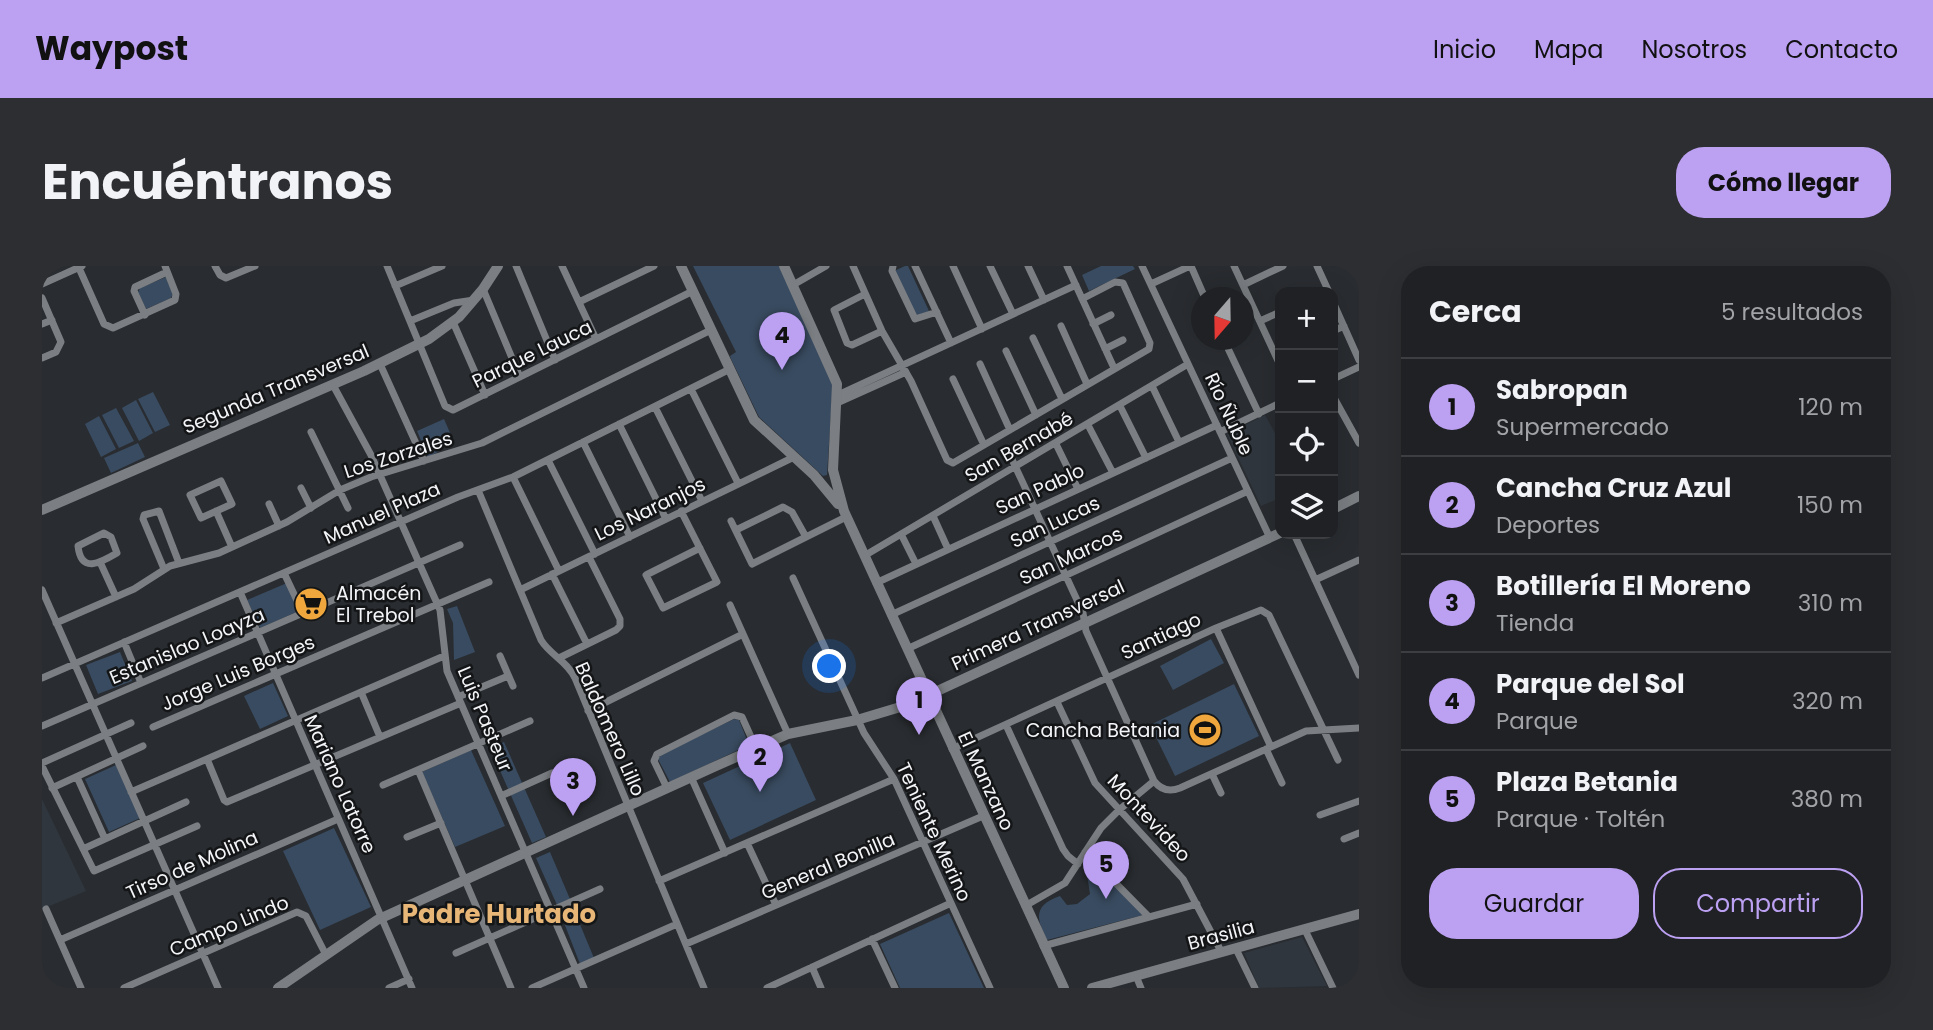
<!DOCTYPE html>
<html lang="es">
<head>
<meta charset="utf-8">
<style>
  :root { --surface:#1f2124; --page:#2c2e31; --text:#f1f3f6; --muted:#a1a3a6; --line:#3c3e41; --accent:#bca0f2 }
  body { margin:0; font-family:Poppins,sans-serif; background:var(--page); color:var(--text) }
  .controls { position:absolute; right:21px; top:21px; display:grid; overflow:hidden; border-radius:14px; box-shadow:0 7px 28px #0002 }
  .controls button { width:63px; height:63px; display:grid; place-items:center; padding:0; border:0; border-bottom:2px solid var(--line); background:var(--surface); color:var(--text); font:35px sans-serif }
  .compass { position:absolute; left:1149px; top:21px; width:63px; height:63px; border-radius:50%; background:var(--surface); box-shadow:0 7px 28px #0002; rotate:200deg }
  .you { position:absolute; left:788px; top:401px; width:24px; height:24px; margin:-18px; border:5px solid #fff; border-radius:50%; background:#1a73e8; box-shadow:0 0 0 10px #1a73e833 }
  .badge { display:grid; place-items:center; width:46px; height:46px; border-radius:50%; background:var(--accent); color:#111; font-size:23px; font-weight:700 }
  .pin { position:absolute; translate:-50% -58px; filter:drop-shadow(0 2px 4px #0008) }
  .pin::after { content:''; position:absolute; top:37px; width:24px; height:21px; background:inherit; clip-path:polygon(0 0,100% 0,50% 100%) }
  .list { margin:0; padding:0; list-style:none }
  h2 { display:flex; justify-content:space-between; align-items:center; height:91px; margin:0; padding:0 28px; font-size:30px }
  h2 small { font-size:23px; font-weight:400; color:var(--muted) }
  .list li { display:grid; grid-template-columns:46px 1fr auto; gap:21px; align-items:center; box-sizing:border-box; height:98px; padding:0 28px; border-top:2px solid var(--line) }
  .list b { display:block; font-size:26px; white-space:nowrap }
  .list p { margin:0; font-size:23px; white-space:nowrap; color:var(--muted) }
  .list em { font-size:23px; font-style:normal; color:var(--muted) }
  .actions { display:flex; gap:14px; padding:21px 28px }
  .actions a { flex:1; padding:16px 0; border:2px solid var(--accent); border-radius:28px; text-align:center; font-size:24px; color:var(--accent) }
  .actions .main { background:var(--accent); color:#111 }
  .icon { flex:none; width:38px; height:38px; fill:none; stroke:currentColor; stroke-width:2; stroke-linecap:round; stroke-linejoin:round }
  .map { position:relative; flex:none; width:1317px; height:722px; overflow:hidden; border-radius:28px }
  header { display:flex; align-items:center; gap:42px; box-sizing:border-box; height:98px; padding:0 35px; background:var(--accent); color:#111 }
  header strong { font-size:33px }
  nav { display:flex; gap:38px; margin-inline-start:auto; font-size:24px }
  .intro { display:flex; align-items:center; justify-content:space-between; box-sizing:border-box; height:168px; padding:0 42px }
  h1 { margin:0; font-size:49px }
  .button { padding:18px 32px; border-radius:28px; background:var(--accent); color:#111; font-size:24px; font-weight:700 }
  main { display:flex; gap:42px; padding:0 42px }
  aside { flex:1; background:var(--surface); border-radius:28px; box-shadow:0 7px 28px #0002 }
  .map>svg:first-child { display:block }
  .built { fill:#2f363e }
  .green { fill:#394b60 }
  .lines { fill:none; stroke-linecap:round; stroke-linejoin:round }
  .minor { stroke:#7b7e82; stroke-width:7 }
  .tertiary { stroke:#7b7e82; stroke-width:10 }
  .secondary { stroke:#7b7e82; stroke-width:10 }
  .labels { text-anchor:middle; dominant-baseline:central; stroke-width:5; stroke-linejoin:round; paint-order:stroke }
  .street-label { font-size:19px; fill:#f3f5f8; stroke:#131516 }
  .poi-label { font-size:19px; fill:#f3f5f8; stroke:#131516; text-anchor:start }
  .district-label { font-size:26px; font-weight:bold; fill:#e8b676; stroke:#131516 }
</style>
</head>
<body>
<header>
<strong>Waypost</strong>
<nav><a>Inicio</a><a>Mapa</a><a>Nosotros</a><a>Contacto</a></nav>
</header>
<div class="intro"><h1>Encuéntranos</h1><a class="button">Cómo llegar</a></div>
<main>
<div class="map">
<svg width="1317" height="722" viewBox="0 0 1317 722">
  <rect width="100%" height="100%" fill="#292c30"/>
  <!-- built -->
  <path class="built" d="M1223,149L1238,176V232L1219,240L1185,168Z
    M0,533L44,625L0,643Z
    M1260,671L1285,720L1217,722L1202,687Z"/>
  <!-- green -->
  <path class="green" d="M651,0H737L791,116L785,209L781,210L717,151L689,93L688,90L694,86Z
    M863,0H866L887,45L873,51L852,5Z
    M1059,0H1091L1093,3L1047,25L1040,9Z
    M124,11L131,28L129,32L104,43L96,26L98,22Z
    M111,126L128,159L113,166L96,133Z
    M94,134L111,167L97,175L80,142Z
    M74,142L92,175L77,182L60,149Z
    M57,150L74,183L59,191L43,158Z
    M402,153L409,169L394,175L398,185L386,191L375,165Z
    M96,177L103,191L69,207L62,192Z
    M245,317L257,345L218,362L205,334Z
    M415,340L433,386L412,394L411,357L405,343Z
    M1169,373L1182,397L1131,424L1118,400Z
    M78,386L90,415L56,428L44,399Z
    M231,417L246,450L218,463L202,430Z
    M1192,418L1217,470L1133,510L1108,459Z
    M692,453L697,454L707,479L628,516L616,493L618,489Z
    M462,476L504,571L490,577L448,482Z
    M748,477L774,534L688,574L661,517Z
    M429,484L463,560L413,581L380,506Z
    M74,499L98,552L67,566L43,513Z
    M292,562L329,641L278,664L241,585Z
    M508,586L528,633L515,639L494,592Z
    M1048,593L1101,649L1005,674C994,653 991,639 1018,630L1025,639L1035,638L1048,628L1044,602Z
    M532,644L552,692L538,698L519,649Z
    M907,647L942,722H858L838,678Z"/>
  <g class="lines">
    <!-- minor -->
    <path class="minor" d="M173,0L178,9L184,12L213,0
      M345,0L403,140L411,144L651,25
      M474,0L513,94
      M520,0L554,73
      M811,0L840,65L869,115L905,194L911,197L1107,83L1108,77L1081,17L1073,16L1040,33
      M851,0L850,5L873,53L895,46
      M873,0L909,77
      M911,0L940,63
      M948,0L971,48
      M986,0L1002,34
      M1025,0L1072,102
      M1100,0L1228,272
      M1149,0L1163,32
      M1192,0L1238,99
      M1275,0L1287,26
      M37,2L62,58L71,62L133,34L134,28L123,0
      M0,4L9,0
      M0,18L40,0
      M1109,18L1148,0
      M751,19L784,0
      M1201,19L1241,0
      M353,20L400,0
      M441,23L478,111
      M823,28L792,44L805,77L810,79L840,65
      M0,32L19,76L14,86L0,92
      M537,36L612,0
      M1291,36L1317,94
      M103,49L92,25L93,21L125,6
      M368,55L412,37L432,34
      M1218,55L1238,46
      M411,56L443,129
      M0,58L10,54
      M1051,58L1069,49
      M1019,60L1045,118
      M1291,65L1302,60
      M991,72L1020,133
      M1182,74L1217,148
      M1063,83L1081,74
      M964,85L994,149
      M338,98L382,195
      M938,98L968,164
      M911,113L942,179
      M1291,113L1317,101
      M291,119L329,189L398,344L405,405L542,722
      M1110,120L1137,176
      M649,123L696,217
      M796,129L1034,19
      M1291,130L1317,177
      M795,137L864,106
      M1078,140L1104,192
      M613,141L660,235
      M577,158L624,253
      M1046,159L1071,207
      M269,166L306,242
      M1178,166L1238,137
      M541,176L588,271
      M1014,178L1036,223
      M968,189L1041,347L1044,365L1112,515C1119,524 1128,526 1138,522L1264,465L1317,462
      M506,194L553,288
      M471,211L517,305
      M179,215L190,238L159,252L148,229Z
      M259,222L269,242
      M436,224L499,374C508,389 525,395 533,412L662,722
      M227,238L237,260
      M174,245L190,281
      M639,245L675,316L621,342L604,309L658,282
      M891,250L906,283
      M689,255L710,298L804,251
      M694,264L741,241L750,246L764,271
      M62,267L69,271L75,287C58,297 39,308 36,280Z
      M859,268L874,298
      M1252,268L1317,409
      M822,290L1146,98
      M58,296L74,331
      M122,303L101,253L102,249L117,245L137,297
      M242,307L261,347
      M510,308L545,378
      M751,312L822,467L852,513L948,722
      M1273,314L1317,294
      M834,317L1175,159
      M0,324L176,722
      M478,324L752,191
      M198,326L370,722
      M688,339L746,468
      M849,349L1190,192
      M14,357L92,323L128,300L177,287L245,256L298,224L329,211L440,177L669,64
      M1174,362L1229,481
      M82,376L99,417
      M865,383L1206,225
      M458,390L471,420
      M517,392L574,364L578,360V353L547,291
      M0,412L416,231L471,211L688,103
      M319,426L338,471
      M416,431L466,410
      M1015,436L1053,517L1141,613L1180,687
      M546,445L701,368
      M964,459L1021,583L1026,590L1036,598
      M0,460L418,279
      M111,461L447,316
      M910,483L1174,362L1219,344L1227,349L1296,494
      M1224,483L1240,517
      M165,493L182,534L185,536L419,437
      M0,497L89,457
      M0,500L52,605L155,560
      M376,504L469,722
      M1170,508L1179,527
      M35,511L63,573
      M649,511L683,587
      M341,519L488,455
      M10,522L101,480
      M625,522L612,495L615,488L692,449L700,451L714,482
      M89,526L402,390
      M459,530L510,507
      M1278,549L1317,535
      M365,571L399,557
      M1302,573L1317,567
      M705,577L734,639
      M41,583L144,536
      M1043,586L1107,651
      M617,615L852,513
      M983,640L1023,617L1059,562L1077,544L1112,515
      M4,643L39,722
      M1263,664L1291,722
      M830,673L853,722
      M18,674L296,553
      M644,678L941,550
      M1001,680L1155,638
      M1194,683L1213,722
      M414,687L558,623
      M770,701L779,722
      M1094,710L1099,722
      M82,722L255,646L264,650L284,689
      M347,722L367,713
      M490,722L635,658
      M725,722L909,637"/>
    <!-- tertiary -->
    <path class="tertiary" d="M639,0L712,154L772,209L796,238
      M742,0L795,118L791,204L802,245L1022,722
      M0,244L322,105L387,73L417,51L441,23L456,0
      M1050,722L1317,648"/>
    <!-- secondary -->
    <path class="secondary" d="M1291,243L1317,230
      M236,722L335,654L674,500L746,468L815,454L865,439L1238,267"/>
  </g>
  <!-- icons -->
  <defs>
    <symbol id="supermarket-disc" viewBox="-11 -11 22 22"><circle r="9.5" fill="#efa73d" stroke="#131516"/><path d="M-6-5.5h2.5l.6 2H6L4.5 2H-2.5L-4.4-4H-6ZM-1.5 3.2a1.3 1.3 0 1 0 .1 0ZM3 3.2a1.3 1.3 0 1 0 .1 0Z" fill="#111"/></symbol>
    <symbol id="stadium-disc" viewBox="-11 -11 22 22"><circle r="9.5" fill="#efa73d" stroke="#131516"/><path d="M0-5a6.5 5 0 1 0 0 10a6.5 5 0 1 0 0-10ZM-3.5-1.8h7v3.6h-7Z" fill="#111"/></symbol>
  </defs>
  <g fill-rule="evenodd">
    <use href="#supermarket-disc" x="250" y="319" width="38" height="38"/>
    <use href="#stadium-disc" x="1144" y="445" width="38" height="38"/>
  </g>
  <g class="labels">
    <!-- street labels -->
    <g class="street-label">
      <text transform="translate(490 88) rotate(-26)">Parque Lauca</text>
      <text transform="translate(234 123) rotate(-23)">Segunda Transversal</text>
      <text transform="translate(1187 148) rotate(65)">Río Ñuble</text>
      <text transform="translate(977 181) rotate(-30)">San Bernabé</text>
      <text transform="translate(356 189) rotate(-18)">Los Zorzales</text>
      <text transform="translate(998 223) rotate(-25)">San Pablo</text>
      <text transform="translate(608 243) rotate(-26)">Los Naranjos</text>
      <text transform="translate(340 247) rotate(-24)">Manuel Plaza</text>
      <text transform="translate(1013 256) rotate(-25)">San Lucas</text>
      <text transform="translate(1029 290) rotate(-25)">San Marcos</text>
      <text transform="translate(996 359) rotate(-25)">Primera Transversal</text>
      <text transform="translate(1119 370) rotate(-25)">Santiago</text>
      <text transform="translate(145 380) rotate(-23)">Estanislao Loayza</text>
      <text transform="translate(196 407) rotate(-23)">Jorge Luis Borges</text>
      <text transform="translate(443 453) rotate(67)">Luis Pasteur</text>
      <text transform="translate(568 463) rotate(66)">Baldomero Lillo</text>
      <text transform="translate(944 515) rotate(65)">El Manzano</text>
      <text transform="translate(298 518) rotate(66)">Mariano Latorre</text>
      <text transform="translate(1107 552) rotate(47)">Montevideo</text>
      <text transform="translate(892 566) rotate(65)">Teniente Merino</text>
      <text transform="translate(150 599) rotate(-24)">Tirso de Molina</text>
      <text transform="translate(786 600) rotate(-23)">General Bonilla</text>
      <text transform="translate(187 660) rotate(-23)">Campo Lindo</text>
      <text transform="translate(1179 669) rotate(-15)">Brasilia</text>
    </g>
    <!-- poi labels -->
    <g class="poi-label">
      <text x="294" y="327">Almacén<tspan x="294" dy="22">El Trebol</tspan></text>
      <text x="1138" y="464" text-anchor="end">Cancha Betania</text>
    </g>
    <!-- district labels -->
    <g class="district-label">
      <text x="457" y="648">Padre Hurtado</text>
    </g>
  </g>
</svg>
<div class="controls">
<button>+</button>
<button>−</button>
<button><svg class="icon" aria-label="locate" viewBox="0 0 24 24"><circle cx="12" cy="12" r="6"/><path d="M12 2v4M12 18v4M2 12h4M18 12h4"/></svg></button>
<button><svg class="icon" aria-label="layers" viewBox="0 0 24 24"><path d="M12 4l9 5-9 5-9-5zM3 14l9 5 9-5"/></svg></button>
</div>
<svg class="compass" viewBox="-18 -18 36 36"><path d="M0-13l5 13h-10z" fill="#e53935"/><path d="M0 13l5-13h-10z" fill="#a1a3a6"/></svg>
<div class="you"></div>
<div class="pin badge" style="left:877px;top:469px">1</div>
<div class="pin badge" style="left:718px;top:526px">2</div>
<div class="pin badge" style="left:531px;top:550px">3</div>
<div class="pin badge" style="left:740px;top:104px">4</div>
<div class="pin badge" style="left:1064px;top:633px">5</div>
</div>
<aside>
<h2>Cerca<small>5 resultados</small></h2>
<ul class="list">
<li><span class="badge">1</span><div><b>Sabropan</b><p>Supermercado</p></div><em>120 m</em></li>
<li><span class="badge">2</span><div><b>Cancha Cruz Azul</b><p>Deportes</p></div><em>150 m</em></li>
<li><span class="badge">3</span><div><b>Botillería El Moreno</b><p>Tienda</p></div><em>310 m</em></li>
<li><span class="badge">4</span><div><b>Parque del Sol</b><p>Parque</p></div><em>320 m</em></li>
<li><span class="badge">5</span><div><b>Plaza Betania</b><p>Parque · Toltén</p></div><em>380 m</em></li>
</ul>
<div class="actions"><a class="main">Guardar</a><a>Compartir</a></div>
</aside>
</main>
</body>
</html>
